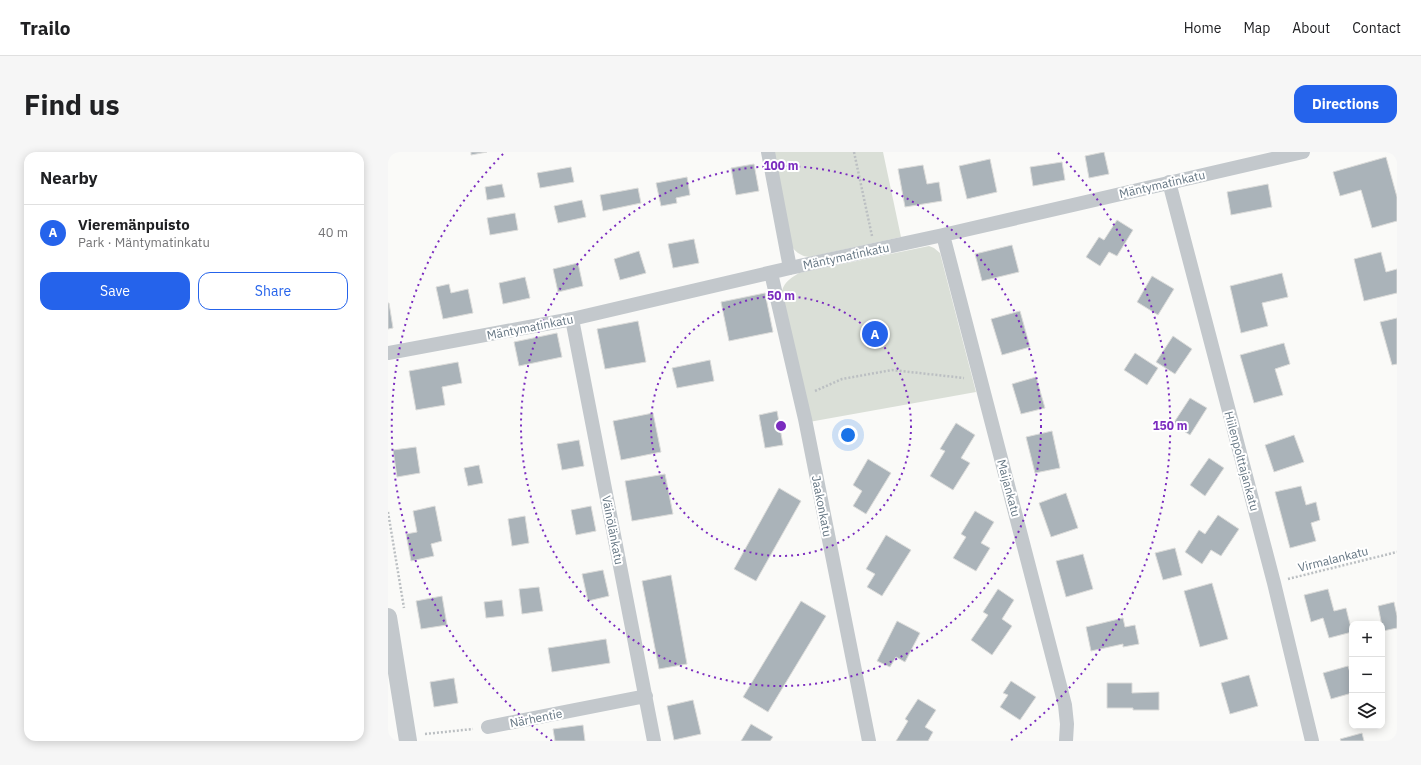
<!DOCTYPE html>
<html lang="en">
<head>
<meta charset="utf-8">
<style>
  :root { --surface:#fff; --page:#f6f6f6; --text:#202124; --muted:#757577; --line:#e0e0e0; --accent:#2563eb }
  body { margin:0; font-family:"IBM Plex Sans",sans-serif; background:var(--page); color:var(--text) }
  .controls { position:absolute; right:12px; bottom:12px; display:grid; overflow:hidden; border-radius:8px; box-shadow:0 2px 10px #0003 }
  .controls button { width:36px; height:36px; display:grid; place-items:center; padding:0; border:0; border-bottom:1px solid var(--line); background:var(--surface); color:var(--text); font:20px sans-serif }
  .you { position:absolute; left:460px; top:283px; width:14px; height:14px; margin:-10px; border:3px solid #fff; border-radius:50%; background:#1a73e8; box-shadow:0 0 0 6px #1a73e833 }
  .badge { display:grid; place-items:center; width:26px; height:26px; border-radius:50%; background:var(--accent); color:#fff; font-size:13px; font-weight:700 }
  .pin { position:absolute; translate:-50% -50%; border:2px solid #fff; box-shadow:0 1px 4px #0006 }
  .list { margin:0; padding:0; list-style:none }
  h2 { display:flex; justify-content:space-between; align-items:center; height:52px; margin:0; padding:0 16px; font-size:17px }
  h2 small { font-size:13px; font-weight:400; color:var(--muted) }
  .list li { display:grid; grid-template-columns:26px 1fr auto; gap:12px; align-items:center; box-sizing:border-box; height:56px; padding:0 16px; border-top:1px solid var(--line) }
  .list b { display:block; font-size:15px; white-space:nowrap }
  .list p { margin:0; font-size:13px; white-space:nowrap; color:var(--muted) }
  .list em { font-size:13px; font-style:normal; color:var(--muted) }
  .actions { display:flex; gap:8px; padding:12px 16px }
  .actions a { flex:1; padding:9px 0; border:1px solid var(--accent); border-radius:12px; text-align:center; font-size:14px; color:var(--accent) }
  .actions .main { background:var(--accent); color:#fff }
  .icon { flex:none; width:22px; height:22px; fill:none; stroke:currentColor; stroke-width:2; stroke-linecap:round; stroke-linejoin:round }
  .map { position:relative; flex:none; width:1009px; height:589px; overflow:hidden; border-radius:12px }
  header { display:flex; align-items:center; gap:24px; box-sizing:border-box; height:56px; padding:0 20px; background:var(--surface); border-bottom:1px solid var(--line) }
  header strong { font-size:19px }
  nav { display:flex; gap:22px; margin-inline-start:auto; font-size:14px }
  .intro { display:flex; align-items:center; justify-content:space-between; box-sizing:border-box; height:96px; padding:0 24px }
  h1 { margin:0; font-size:28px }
  .button { padding:10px 18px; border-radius:12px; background:var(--accent); color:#fff; font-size:14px; font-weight:700 }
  main { display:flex; gap:24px; padding:0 24px }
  aside { flex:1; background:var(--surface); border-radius:12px; box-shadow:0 2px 10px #0003 }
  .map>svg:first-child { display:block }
  .green { fill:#dadfd7 }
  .building { fill:#aab3b9; stroke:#dcdcda }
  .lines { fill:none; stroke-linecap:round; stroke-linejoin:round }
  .path { stroke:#bbbfc2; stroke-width:2.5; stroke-dasharray:2 2; stroke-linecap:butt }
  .minor { stroke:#c3c8cc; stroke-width:14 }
  .tertiary { stroke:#c3c8cc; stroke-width:18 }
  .ring { fill:none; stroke:#7b2cbf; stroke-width:2; stroke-dasharray:2 4 }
  .labels { text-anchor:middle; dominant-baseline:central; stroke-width:4; stroke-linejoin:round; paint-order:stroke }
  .street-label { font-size:12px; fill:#657683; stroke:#fff }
  .centre { fill:#7b2cbf; stroke:#fff; stroke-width:2 }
  .ring-label { font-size:12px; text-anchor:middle; font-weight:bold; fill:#7b2cbf; stroke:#fff; stroke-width:4; stroke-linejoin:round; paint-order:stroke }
</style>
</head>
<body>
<header>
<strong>Trailo</strong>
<nav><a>Home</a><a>Map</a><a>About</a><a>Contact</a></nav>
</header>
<div class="intro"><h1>Find us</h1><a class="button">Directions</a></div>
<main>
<aside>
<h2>Nearby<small></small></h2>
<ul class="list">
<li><span class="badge">A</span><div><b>Vieremänpuisto</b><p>Park · Mäntymatinkatu</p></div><em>40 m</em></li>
</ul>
<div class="actions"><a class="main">Save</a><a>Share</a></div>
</aside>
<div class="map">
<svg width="1009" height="589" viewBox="0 0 1009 589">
  <rect width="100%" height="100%" fill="#fafaf8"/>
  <!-- green -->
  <path class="green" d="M385,0H495L513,85L421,105C413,104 409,101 404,95Z
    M541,94L546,96L552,101L588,240L421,270L393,143C395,131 401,127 411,121Z"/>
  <!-- building -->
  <path class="building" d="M83,0H99L83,3Z
    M716,0L721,22L701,26L697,4Z
    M998,5L1009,45V69L984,76L973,38L952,44L945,20Z
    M602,7L609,40L579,47L571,14Z
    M674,10L677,28L645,34L642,15Z
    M366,12L371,39L348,43L343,16Z
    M535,13L539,32L551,30L554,49L517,55L510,17Z
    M183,15L186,30L152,36L149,21Z
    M299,25L302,43L288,46L289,51L273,54L268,31Z
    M114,32L117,45L99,48L97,35Z
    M880,32L884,55L843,63L839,40Z
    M250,36L253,51L215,59L212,43Z
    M194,48L198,65L170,71L166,54Z
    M127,61L130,78L102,83L99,66Z
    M729,68L745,78L729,104L721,100L712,114L698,105L711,85L716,88Z
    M306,87L311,111L285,116L280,92Z
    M624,93L631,120L594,129L587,102Z
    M251,99L258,121L232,128L226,107Z
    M993,100L998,120L1009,117V141L976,149L966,107Z
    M190,111L195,134L170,140L165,117Z
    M894,121L900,145L874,151L880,174L853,181L842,134Z
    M764,124L786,137L770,163L749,150Z
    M137,125L142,146L115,152L111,131Z
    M61,132L63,141L80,137L85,161L55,167L48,135Z
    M377,141L385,180L341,189L333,150Z
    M0,151H1L5,176L0,177Z
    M632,159L642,195L614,203L603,167Z
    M1009,166V212L1004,213L992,170Z
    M250,169L258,210L217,217L209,177Z
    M169,181L174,205L131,214L126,190Z
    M785,184L804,197L787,222L768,210Z
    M896,191L902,212L887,217L895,243L866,251L852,203Z
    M747,201L770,216L759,233L736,218Z
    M322,208L326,229L289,236L284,216Z
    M70,210L74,231L54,235L57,253L28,258L21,219Z
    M648,225L657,256L633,262L624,232Z
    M802,246L819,256L802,283L785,272Z
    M389,259L395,293L377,296L371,263Z
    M265,261L273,300L233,308L225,269Z
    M568,271L587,283L573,306L582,311L565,338L542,324L557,299L552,297Z
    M664,279L672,316L647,321L638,285Z
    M906,283L916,310L886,320L877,293Z
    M191,288L196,314L174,318L169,292Z
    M28,295L32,321L9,325L5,298Z
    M821,306L836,316L817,344L802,333Z
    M480,307L503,321L478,362L465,354L474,339L465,333Z
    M91,313L95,331L80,334L76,316Z
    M277,322L285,362L244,369L237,329Z
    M913,334L918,353L928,350L932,368L923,371L928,389L902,396L887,340Z
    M391,336L413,349L368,429L346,417Z
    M678,341L690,376L663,385L651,351Z
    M47,354L54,389L43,392L46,404L23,409L18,382L29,380L25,359Z
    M203,354L208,379L188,383L183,358Z
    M587,359L606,370L593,391L602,396L588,419L565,406L578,385L573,382Z
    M830,363L851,377L833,404L823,398L814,412L797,400L811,378L817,382Z
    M137,364L141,391L124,394L120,367Z
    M498,383L523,398L494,444L479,435L487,422L478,417Z
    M787,396L794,423L775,428L767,401Z
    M695,402L705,437L678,445L668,409Z
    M215,418L221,444L200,449L194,422Z
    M283,423L299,512L271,517L254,429Z
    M824,431L840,487L812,495L796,439Z
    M151,435L155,459L134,462L131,437Z
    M610,437L626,448L614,467L624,474L604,503L583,488L600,463L595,460Z
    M940,437L946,459L958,456L964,480L941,486L935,466L923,470L916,443Z
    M54,444L59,473L33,477L28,449Z
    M114,448L116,464L98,466L96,450Z
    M413,449L438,464L380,560L355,545Z
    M1006,450L1009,464V476L995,479L990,454Z
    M735,466L737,475L747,473L751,492L735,495V492L703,499L698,475Z
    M509,469L532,481L517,510L508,505L502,515L489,509Z
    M218,487L222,511L164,520L160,496Z
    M960,514L964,527V541L943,547L935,521Z
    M861,523L870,554L842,562L833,531Z
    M66,526L70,551L46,555L42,530Z
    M623,529L648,545L632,568L612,555L620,543L615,541Z
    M719,531H744V541L771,540V558H745V556H719Z
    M530,547L548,558L537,575L545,580L540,589H508L520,569L517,567Z
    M305,548L313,582L286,588L279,554Z
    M363,572L385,585L382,589H353Z
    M195,573L197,589H167L165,577Z
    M974,581L976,589H953L952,587Z"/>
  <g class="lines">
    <!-- path -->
    <path class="path" d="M466,0L484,84
      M427,239L454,227L504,218L576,226
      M0,360L16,456
      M900,427L1009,400
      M37,582L85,577"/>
    <!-- minor -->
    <path class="minor" d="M380,0L402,116
      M781,30L886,431L924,589
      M555,83L677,553L679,572L678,589
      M383,121L417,267L481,589
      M184,167L266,589
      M0,201L184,167L402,116L555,83L915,0
      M100,575L258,544"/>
    <!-- tertiary -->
    <path class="tertiary" d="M0,465L20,589"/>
  </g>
  <!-- distance rings -->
  <g class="ring">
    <circle cx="393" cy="274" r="130"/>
    <circle cx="393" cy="274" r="260"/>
    <path d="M164 589A389 389 0 0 1 116 1M670 1A389 389 0 0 1 622 589"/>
  </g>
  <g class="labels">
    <!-- street labels -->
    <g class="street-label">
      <text transform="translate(774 32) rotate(-13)">Mäntymatinkatu</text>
      <text transform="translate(458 104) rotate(-12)">Mäntymatinkatu</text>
      <text transform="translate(142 175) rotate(-11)">Mäntymatinkatu</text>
      <text transform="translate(854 309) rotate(75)">Hiilenpolttajankatu</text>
      <text transform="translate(621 336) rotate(75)">Maijankatu</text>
      <text transform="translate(434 354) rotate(79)">Jaakonkatu</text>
      <text transform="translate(225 378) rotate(79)">Väinölänkatu</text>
      <text transform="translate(945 407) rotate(-14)">Virmalankatu</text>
      <text transform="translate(148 566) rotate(-11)">Närhentie</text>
    </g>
  </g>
  <circle cx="393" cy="274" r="6" class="centre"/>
  <g class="ring-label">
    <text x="393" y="18">100 m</text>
    <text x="393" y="148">50 m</text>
    <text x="782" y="278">150 m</text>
  </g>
</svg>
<div class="controls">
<button>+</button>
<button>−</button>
<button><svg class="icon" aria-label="layers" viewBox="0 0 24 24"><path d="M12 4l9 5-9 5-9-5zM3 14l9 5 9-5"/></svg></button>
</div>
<div class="you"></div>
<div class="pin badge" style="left:487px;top:182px">A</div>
</div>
</main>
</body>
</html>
